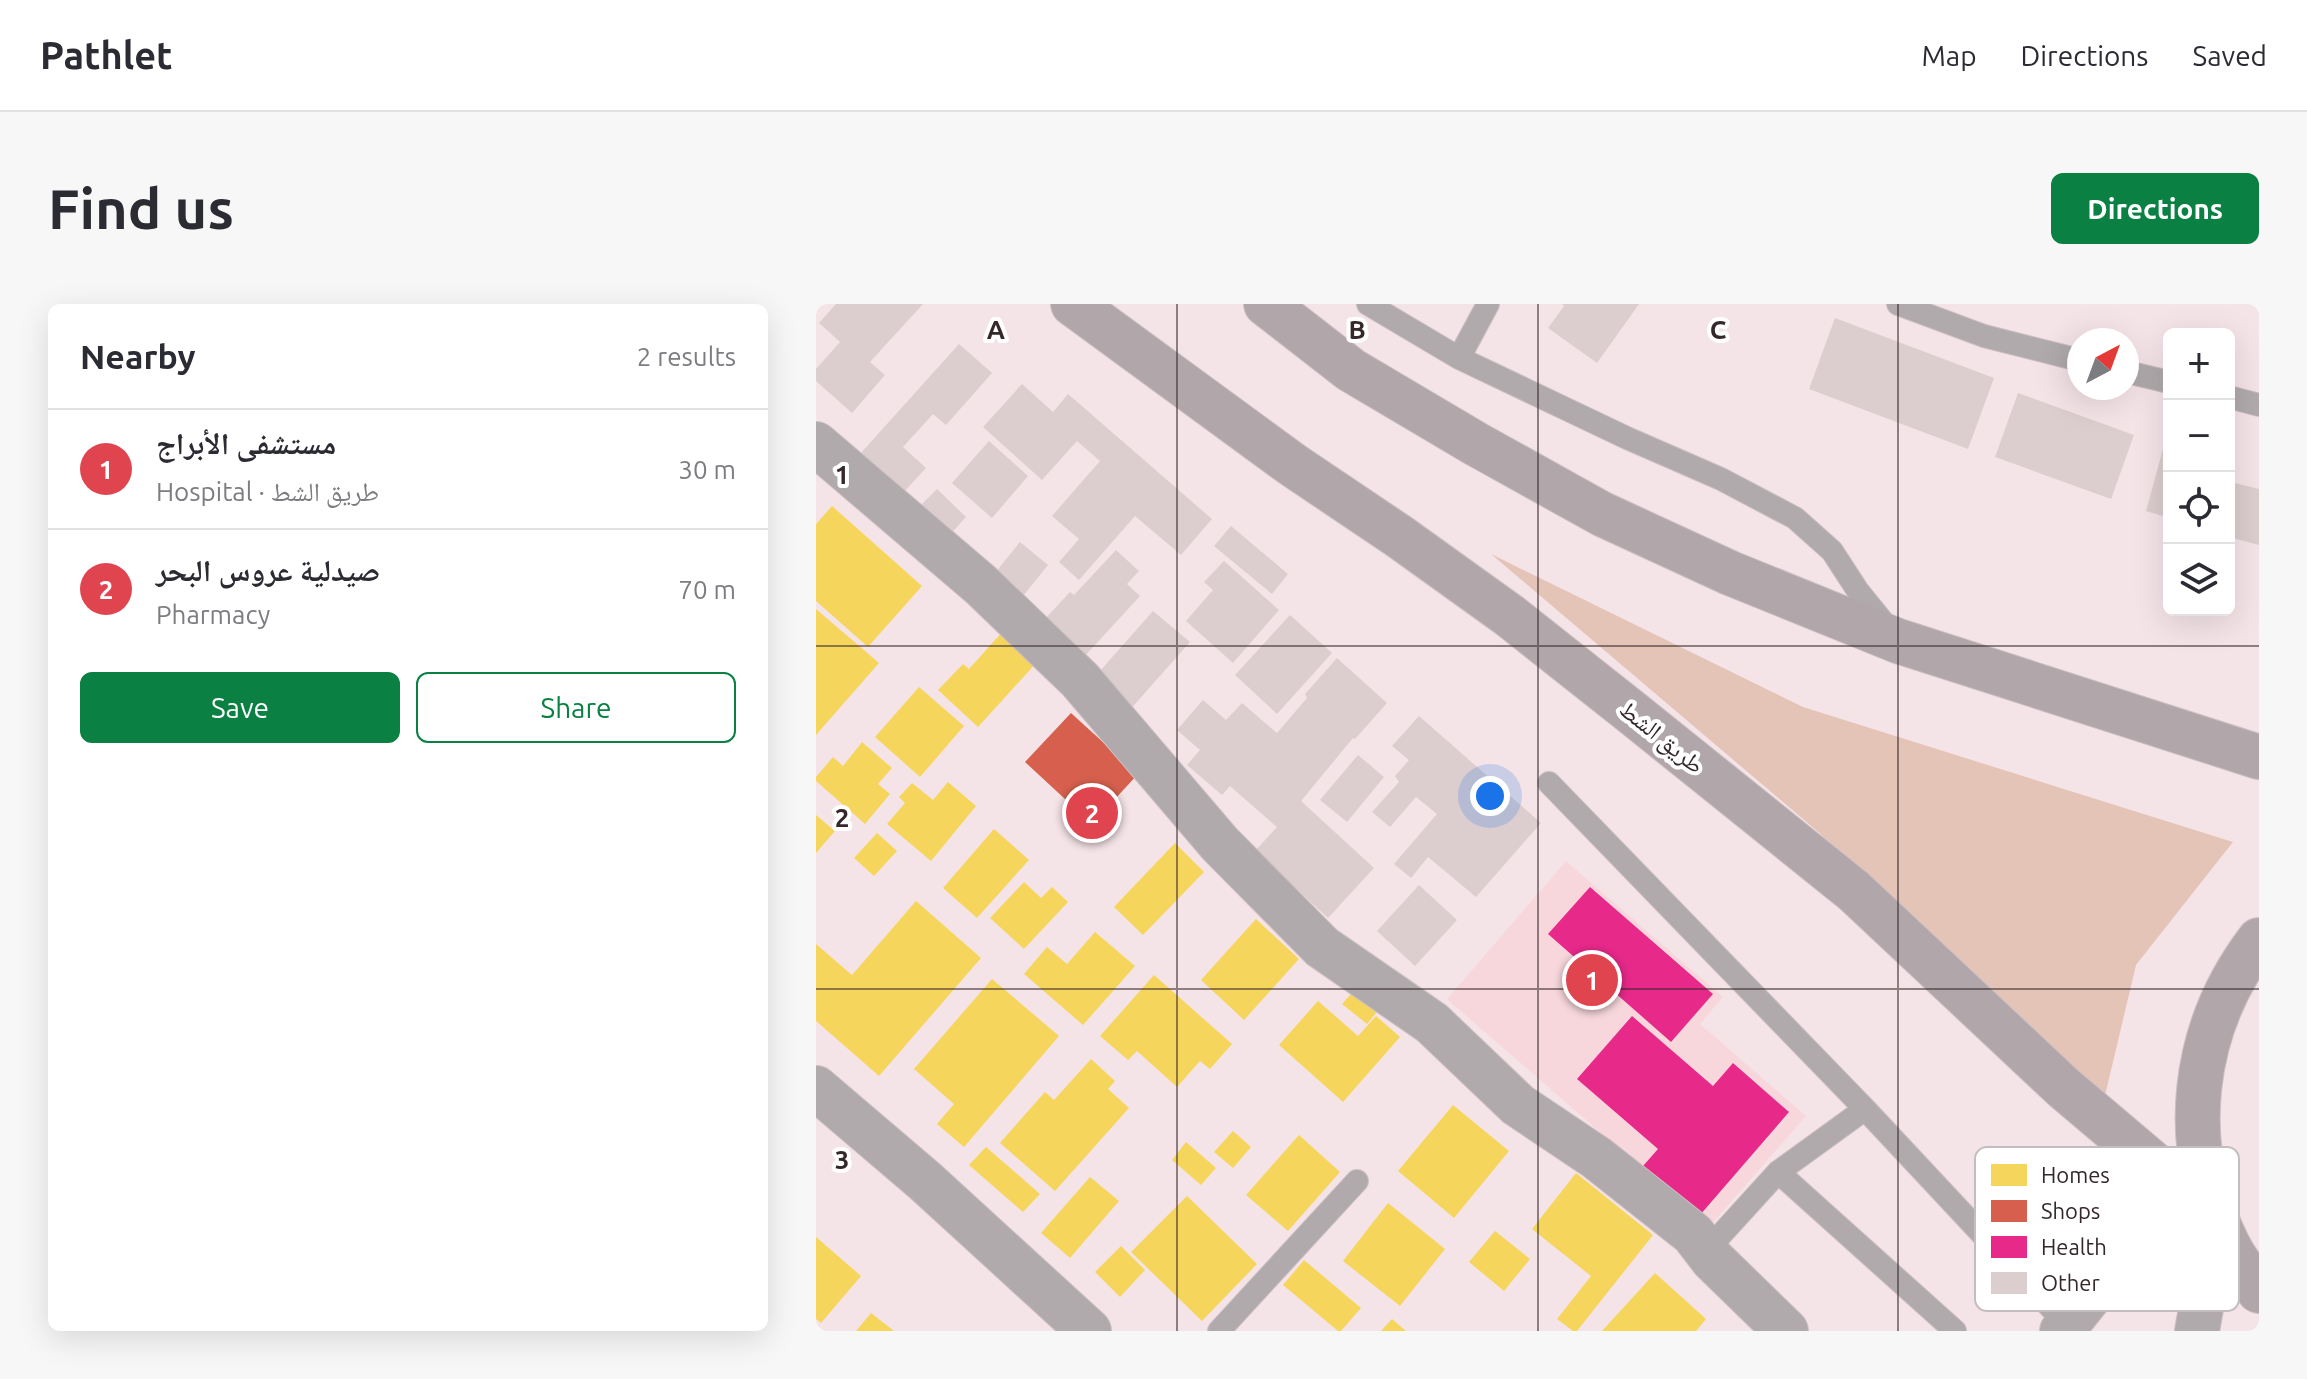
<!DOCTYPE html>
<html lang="en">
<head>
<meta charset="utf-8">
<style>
  :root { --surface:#fff; --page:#f7f7f7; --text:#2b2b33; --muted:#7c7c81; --line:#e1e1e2; --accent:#0b8043 }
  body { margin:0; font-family:Ubuntu,"Noto Naskh Arabic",sans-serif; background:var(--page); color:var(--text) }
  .controls { position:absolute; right:24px; top:24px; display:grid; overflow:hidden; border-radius:12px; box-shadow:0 8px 32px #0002 }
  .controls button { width:72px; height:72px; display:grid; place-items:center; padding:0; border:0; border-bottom:2px solid var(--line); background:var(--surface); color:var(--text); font:40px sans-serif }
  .compass { position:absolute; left:1251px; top:24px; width:72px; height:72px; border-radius:50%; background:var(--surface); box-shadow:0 8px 32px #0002; rotate:41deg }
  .you { position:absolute; left:674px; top:492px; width:28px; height:28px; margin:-20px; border:6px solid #fff; border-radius:50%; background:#1a73e8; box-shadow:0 0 0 12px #1a73e833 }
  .badge { display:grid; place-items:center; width:52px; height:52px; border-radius:50%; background:var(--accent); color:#fff; font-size:26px; font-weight:700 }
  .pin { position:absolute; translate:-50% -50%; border:4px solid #fff; box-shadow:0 2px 8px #0006 }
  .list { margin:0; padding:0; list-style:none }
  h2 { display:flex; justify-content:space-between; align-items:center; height:104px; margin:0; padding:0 32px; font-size:34px }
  h2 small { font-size:26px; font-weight:400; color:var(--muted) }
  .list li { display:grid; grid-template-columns:52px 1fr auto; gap:24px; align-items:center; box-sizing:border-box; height:120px; padding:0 32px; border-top:2px solid var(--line) }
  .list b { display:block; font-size:30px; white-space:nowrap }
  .list p { margin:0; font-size:26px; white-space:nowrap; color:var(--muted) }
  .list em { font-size:26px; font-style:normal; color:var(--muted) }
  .actions { display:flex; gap:16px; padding:24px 32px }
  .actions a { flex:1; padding:18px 0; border:2px solid var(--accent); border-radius:12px; text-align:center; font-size:28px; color:var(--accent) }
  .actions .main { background:var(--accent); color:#fff }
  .icon { flex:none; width:44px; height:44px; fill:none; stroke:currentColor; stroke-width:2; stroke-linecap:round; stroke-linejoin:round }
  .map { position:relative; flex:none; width:1443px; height:1027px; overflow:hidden; border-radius:12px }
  header { display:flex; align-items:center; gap:48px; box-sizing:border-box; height:112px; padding:0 40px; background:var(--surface); border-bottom:2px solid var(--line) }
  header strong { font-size:38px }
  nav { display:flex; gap:44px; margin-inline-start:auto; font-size:28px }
  .intro { display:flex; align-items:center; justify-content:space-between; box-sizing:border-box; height:192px; padding:0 48px }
  h1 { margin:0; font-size:56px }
  .button { padding:20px 36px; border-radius:12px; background:var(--accent); color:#fff; font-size:28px; font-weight:700 }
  main { display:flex; gap:48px; padding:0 48px }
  aside { flex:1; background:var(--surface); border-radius:12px; box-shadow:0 8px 32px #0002 }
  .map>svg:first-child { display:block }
  .built { fill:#f7d7dc }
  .green { fill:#e5c4b8 }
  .homes { fill:#f6d55c }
  .shops { fill:#d6604d }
  .health { fill:#e7298a }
  .building { fill:#dccdce }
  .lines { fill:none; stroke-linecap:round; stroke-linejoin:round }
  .lane-casing { stroke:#cdc0c2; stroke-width:24 }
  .street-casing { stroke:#cdc0c2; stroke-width:46 }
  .highway-casing { stroke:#cdc0c2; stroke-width:46 }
  .lane { stroke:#b0aaac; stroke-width:22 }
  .street { stroke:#b0aaac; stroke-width:44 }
  .highway { stroke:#b1a6aa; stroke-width:44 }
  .grid { fill:none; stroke:#35282a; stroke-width:2; stroke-opacity:0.55 }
  .labels { text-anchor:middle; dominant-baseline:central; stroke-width:8; stroke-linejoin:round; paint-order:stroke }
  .street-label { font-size:24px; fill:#35282a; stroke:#fff }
  .key { fill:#fff; stroke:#c2bebf; stroke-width:2 }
  .key-label { font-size:22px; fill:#35282a }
  .grid-label { font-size:26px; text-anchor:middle; font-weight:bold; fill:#35282a; stroke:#fff; stroke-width:8; stroke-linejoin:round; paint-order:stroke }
</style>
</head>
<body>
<header>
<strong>Pathlet</strong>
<nav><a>Map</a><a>Directions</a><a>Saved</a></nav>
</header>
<div class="intro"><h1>Find us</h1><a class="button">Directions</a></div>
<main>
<aside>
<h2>Nearby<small>2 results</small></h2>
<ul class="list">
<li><span class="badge" style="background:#e0444e">1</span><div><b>مستشفى الأبراج</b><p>Hospital · طريق الشط</p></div><em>30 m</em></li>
<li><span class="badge" style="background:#e0444e">2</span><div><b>صيدلية عروس البحر</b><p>Pharmacy</p></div><em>70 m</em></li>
</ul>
<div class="actions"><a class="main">Save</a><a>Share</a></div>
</aside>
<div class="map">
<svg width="1443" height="1027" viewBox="0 0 1443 1027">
  <rect width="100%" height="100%" fill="#f5e4e7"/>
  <!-- built -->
  <path class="built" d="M750,557L907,693L884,720L990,812L893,923L631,695Z"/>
  <!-- green -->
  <path class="green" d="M675,250L987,403L1417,538L1320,661L1288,796L1001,527Z"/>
  <!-- homes -->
  <path class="homes" d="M16,202L106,282L52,343L0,297V220Z
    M0,305L63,359L0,431Z
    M188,326L222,357L162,423L122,386L147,360L153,365Z
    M103,383L148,422L104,473L59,433Z
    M46,438L76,464L62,480L74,490L49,520L0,477V473L17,453L27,462Z
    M132,478L160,502L115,557L71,520L89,499L83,493L96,479L117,496Z
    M0,511L19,527L0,549Z
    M178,525L213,556L161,614L127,584Z
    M61,529L81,547L58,572L38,554Z
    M359,539L388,568L327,631L298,603Z
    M208,578L225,594L236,583L252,598L208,645L174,614Z
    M100,597L165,654L63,772L0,717V640L36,671Z
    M440,615L483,655L428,716L385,676Z
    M279,628L319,662L267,721L208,670L231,643L251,660Z
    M338,671L416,740L394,765L384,757L361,783L321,747L312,756L284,732Z
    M176,675L243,732L148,843L121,820L138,800L98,765Z
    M541,683L565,703L551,720L526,700Z
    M502,697L542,732L560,712L584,733L527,798L463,741Z
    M275,755L299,777L292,785L313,804L239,887L184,839L229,788L238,796Z
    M637,801L693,847L638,914L582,867Z
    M417,827L435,843L417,864L398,848Z
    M483,831L524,868L472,927L430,891Z
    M370,838L400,864L385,881L356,856Z
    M170,843L224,890L207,908L153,861Z
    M760,869L837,931L761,1027H757L741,1015L775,972L716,925Z
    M274,873L303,897L254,954L225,929Z
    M371,892L441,960L386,1017L315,948Z
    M572,899L629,945L584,1002L527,957Z
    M679,927L714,955L688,987L653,958Z
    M0,933L45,972L5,1019L0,1015Z
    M305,942L329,966L304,993L279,968Z
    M488,956L545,1004L525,1027H522L467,981Z
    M839,969L890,1015L880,1027H786Z
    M55,1009L78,1027H40Z
    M576,1015L590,1027H565Z"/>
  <!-- shops -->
  <path class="shops" d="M255,409L322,470L276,520L209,458Z"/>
  <!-- health -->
  <path class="health" d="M774,583L897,690L855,738L732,630Z
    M816,712L897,782L917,759L973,808L884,911L827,862L842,845L761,775Z"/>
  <!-- building -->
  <path class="building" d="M20,0H107L54,58L69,71L36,109L0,77V65L24,38L3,19Z
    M746,0H823L781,59L732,24L748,2Z
    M1019,14L1178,74L1152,145L993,85Z
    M143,40L176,69L130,121L117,110L87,143L110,164L87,189L44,150Z
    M206,80L237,108L252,90L396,215L365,251L319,212L263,276L243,258L263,235L236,212L284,157L261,137L226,176L167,123Z
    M1202,89L1318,131L1295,195L1179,153Z
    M1350,134H1353V214L1330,207Z
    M173,137L212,172L176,214L136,179Z
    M1419,179L1443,185V241L1413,233V204Z
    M121,185L150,213L130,235L100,206Z
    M415,222L472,270L456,290L398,242Z
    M204,238L232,261L207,292L179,269Z
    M300,246L323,267L311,280L324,292L268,353L228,316L254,288L258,291Z
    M408,257L463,306L417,359L370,317L397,286L388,278Z
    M337,307L374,338L312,408L276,376Z
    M474,311L516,349L461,410L419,371Z
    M521,354L571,399L539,435L537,434L485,497L558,564L512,614L439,547L461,523L414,482L406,491L371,461L384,446L361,426L387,396L410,416L426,399L461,429L491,394L489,390Z
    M603,412L725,519L660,593L612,553L595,574L578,560L621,510L600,493L574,523L556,508L583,478L579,472L593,456L576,442Z
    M542,451L568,473L531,518L504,496Z
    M603,581L641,616L599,662L561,627Z"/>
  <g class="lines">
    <defs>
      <path id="lane" d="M552,0L643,54L811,134L905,175L979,214L1016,247L1042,287L1072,324
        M1082,0L1168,32L1263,56
        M643,54L672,0
        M1311,68L1353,78
        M1413,93L1443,101
        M733,479L1049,805
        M962,868L1139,1027
        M891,946L962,868L1049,805L1251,1021
        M403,1027L541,877"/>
      <path id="street" d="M0,140L165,281L264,376L404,540L506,643L616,719L702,801L781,854L877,930L897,956L970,1027
        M0,784L109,877L273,1027
        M1246,1027L1362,882
        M1381,1027L1386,999L1414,945"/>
      <path id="highway" d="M257,0L477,161L584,233L694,312L814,407L1038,587L1248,784L1399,912
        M450,0L535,66L660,140L786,210L914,269L1082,337L1443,453
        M1443,636C1375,725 1362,840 1412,941C1420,958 1433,972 1443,987"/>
    </defs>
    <!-- lane casing -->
    <use href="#lane" class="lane-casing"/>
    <!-- street casing -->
    <use href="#street" class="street-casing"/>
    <!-- highway casing -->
    <use href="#highway" class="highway-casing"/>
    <!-- lane -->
    <use href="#lane" class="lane"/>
    <!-- street -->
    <use href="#street" class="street"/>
    <!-- highway -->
    <use href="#highway" class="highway"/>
  </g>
  <!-- grid -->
  <path class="grid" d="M361,0V1027M722,0V1027M1082,0V1027M0,342H1443M0,685H1443"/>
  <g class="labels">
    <!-- street labels -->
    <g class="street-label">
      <text transform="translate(846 433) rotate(39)">طريق الشط</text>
    </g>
  </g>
  <!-- legend -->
  <rect x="1159" y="843" width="264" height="164" rx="12" class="key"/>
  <rect x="1175" y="860" width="36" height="22" fill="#f6d55c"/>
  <rect x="1175" y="896" width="36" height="22" fill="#d6604d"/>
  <rect x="1175" y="932" width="36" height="22" fill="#e7298a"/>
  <rect x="1175" y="968" width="36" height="22" fill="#dccdce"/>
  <g class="key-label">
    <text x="1225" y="879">Homes</text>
    <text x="1225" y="915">Shops</text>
    <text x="1225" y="951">Health</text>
    <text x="1225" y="987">Other</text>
  </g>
  <g class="grid-label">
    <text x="180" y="35">A</text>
    <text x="541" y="35">B</text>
    <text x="902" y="35">C</text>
    <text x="26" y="180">1</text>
    <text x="26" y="523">2</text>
    <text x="26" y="865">3</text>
  </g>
</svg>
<div class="controls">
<button>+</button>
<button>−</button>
<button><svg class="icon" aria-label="locate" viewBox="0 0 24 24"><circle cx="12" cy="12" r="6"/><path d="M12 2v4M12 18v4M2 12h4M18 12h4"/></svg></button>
<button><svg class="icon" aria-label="layers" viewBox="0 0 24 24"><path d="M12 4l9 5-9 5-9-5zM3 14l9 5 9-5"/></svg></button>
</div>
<svg class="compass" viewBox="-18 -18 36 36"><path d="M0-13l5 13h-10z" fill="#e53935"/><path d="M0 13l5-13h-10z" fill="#7c7c81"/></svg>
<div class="you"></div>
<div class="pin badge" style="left:776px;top:676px;background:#e0444e">1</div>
<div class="pin badge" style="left:276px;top:509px;background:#e0444e">2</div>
</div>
</main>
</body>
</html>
